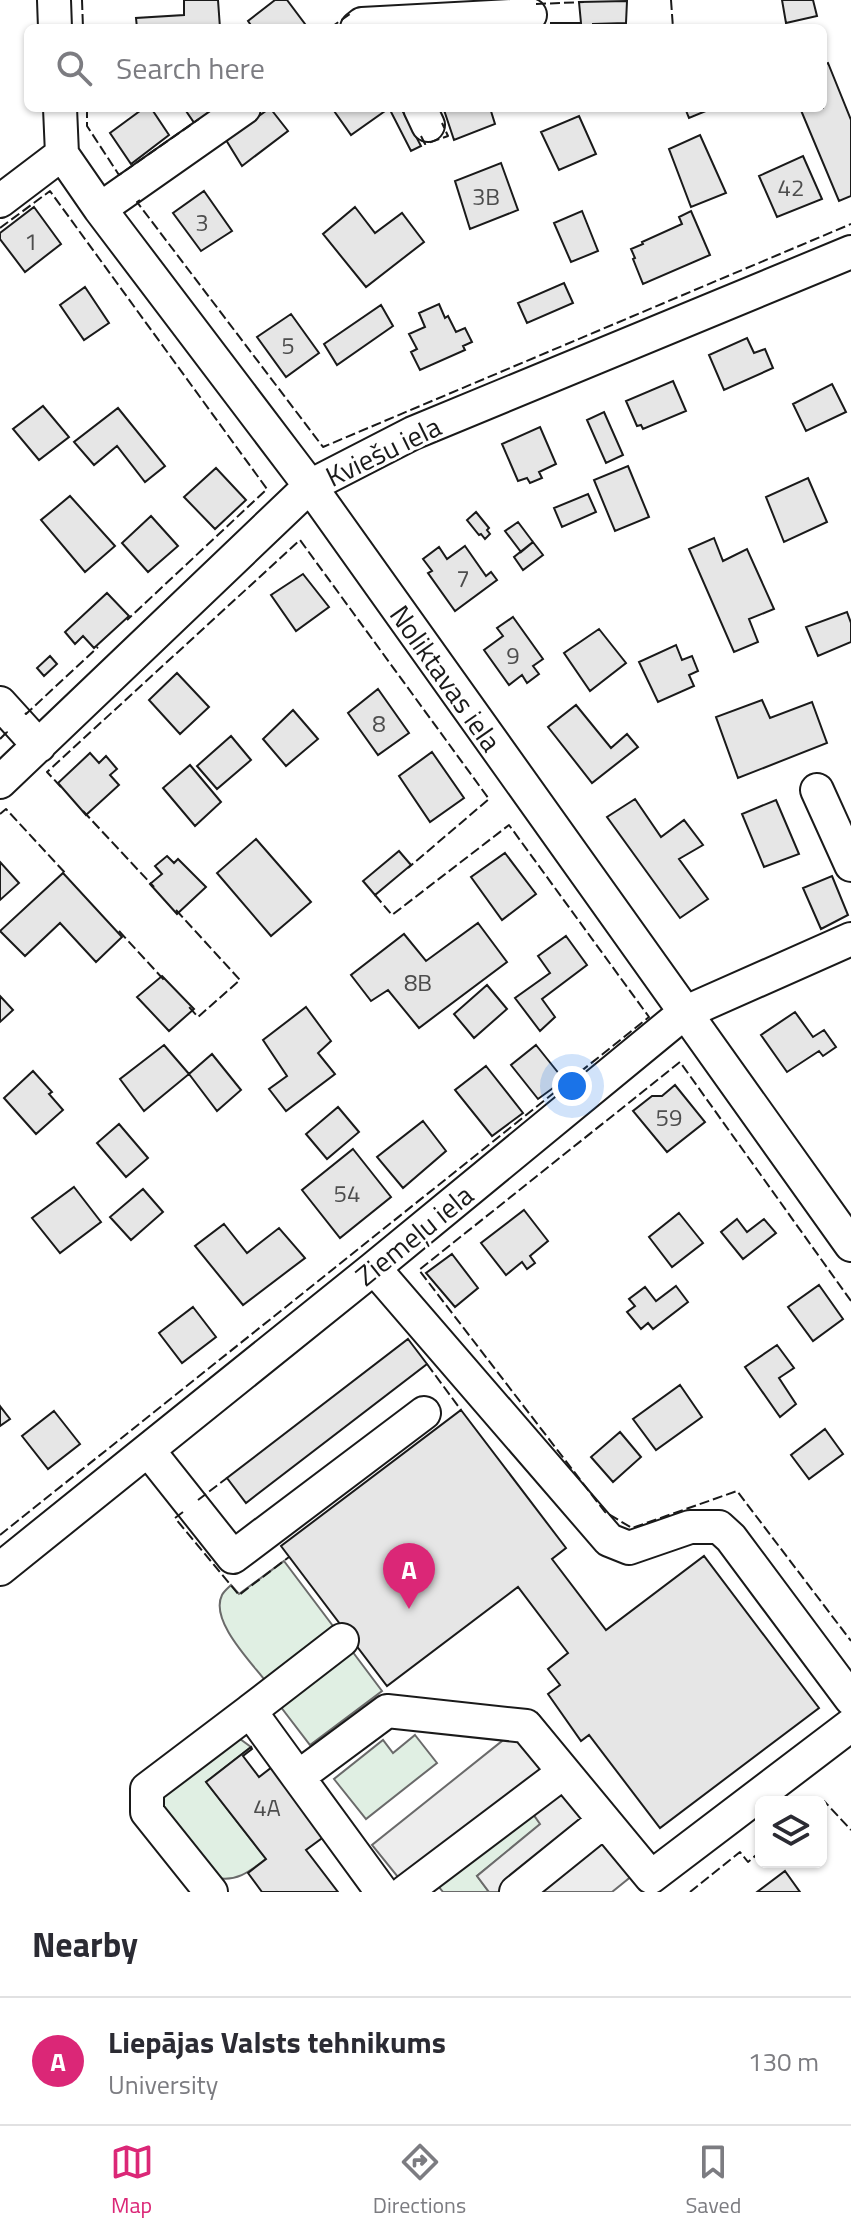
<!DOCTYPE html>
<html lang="en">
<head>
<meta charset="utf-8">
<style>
  :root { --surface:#fff; --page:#f2f2f3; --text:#2b2b33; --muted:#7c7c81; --line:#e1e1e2; --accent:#db2777 }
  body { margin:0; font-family:"Titillium Web",sans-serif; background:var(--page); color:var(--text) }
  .controls { position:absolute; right:24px; bottom:24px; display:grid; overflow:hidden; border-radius:12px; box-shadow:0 2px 6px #0004 }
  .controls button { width:72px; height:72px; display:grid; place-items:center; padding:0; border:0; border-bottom:2px solid var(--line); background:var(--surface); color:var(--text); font:40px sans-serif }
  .you { position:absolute; left:572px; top:1086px; width:28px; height:28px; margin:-20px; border:6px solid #fff; border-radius:50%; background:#1a73e8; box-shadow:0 0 0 12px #1a73e833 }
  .badge { display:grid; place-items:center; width:52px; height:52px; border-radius:50%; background:var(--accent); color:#fff; font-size:26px; font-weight:700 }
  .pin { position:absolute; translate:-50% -66px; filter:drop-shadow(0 2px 4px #0008) }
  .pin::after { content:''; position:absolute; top:42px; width:28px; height:24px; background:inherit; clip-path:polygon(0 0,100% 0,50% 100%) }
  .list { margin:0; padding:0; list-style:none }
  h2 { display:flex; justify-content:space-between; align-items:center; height:104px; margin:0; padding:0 32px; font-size:34px }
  h2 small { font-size:26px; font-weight:400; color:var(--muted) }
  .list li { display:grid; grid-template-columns:52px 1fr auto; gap:24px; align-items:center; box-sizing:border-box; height:128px; padding:0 32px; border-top:2px solid var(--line) }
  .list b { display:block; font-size:30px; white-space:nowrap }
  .list p { margin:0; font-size:26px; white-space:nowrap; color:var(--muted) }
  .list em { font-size:26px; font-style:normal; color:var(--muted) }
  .icon { flex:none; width:44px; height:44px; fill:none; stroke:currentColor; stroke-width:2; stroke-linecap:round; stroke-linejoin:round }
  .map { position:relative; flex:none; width:851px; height:1892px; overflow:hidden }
  .search { position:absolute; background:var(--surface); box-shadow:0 2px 6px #0004; left:24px; right:24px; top:24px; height:88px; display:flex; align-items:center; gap:20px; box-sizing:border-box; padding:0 28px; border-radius:12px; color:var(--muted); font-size:30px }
  .sheet { height:232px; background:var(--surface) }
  nav { display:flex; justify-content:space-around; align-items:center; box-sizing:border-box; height:112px; border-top:2px solid var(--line); background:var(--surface); font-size:22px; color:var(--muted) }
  nav a { display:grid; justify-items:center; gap:4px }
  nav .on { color:var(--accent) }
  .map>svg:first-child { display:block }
  .green { fill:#e0efe3; stroke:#6a6a6a; stroke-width:2 }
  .parking { fill:#ededed; stroke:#6a6a6a; stroke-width:2 }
  .building { fill:#e6e6e6; stroke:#1a1a1a; stroke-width:2 }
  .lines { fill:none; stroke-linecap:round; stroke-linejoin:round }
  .minor-casing { stroke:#1a1a1a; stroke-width:36 }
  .minor { stroke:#fff; stroke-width:32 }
  .fence { stroke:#1a1a1a; stroke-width:2; stroke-dasharray:10 4; stroke-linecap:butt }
  .labels { text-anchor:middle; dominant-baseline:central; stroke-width:6; stroke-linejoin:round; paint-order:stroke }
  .number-label { font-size:24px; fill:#4d4d4d }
  .street-label { font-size:28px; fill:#1a1a1a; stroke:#fff }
</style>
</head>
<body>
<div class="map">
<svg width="851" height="1892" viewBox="0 0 851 1892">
  <rect width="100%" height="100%" fill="#fff"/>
  <!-- green -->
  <path class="green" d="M284,1561L336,1630L267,1683C253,1664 209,1621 222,1595C224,1591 228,1588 231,1585L239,1594Z
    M346,1643L382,1691L310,1745L277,1702Z
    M415,1735L437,1763L366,1819L334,1779L383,1740L393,1753Z
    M226,1738L240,1739L251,1747L206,1782L266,1859C250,1871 237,1882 217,1878L162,1814V1796Z
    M533,1814L541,1824L477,1876L489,1892H443L435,1882Z"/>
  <!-- parking -->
  <path class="parking" d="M537,1713L654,1858L612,1892H489L477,1876L540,1824L533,1814L486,1851L482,1846L410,1892L372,1845Z"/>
  <!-- building -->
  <path class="building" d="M184,0H218L220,28H137L136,18L184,15Z
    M275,0H287L308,28H253L248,21Z
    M782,0H813L817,16L786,23Z
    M627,1L626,23L593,24V28H551V23H581L579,2Z
    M828,63L851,120V196L839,201L800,108H823V65Z
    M144,108H151L169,135L131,164L110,133Z
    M184,108H223L197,127Z
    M270,108L288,131L242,166L226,140Z
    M332,108H383L385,111L351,135Z
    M389,108H401L421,146L411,151Z
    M450,108H490L495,124L454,140L444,110Z
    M685,108H713L689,118Z
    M579,116L596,154L559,170L541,132Z
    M700,135L726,193L691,207L669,149Z
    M803,156L822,199L777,217L759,176Z
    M501,163L518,210L470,229L455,181Z
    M204,191L232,231L201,251L173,213Z
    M34,207L61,244L25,272L0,239V233Z
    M355,207L375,233L402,213L424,242L366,287L323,234Z
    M582,211L598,251L571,262L554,223Z
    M691,211L710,255L643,284L633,259L635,258L631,249L643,244L642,242L682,224L679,217Z
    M564,283L573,303L527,323L518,303Z
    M85,287L109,323L84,340L60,305Z
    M439,304L445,318L448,316L456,332L465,328L472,342L463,346L465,350L420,370L411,352L417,349L409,334L425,327L419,313Z
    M381,305L393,326L337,365L324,344Z
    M291,314L319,353L286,377L257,337Z
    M747,338L754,353L765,349L773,368L724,390L709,355Z
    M673,381L686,411L643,429L641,425L637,426L626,401Z
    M832,384L846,412L806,431L793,404Z
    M43,406L69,437L39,460L13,429Z
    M118,408L165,466L145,482L117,446L94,465L74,442Z
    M604,412L623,455L606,463L587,420Z
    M540,427L556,464L539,472L542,478L530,483L527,478L518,481L502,444Z
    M628,466L649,517L615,531L594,480Z
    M216,468L246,500L215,529L184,497Z
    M808,478L827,522L784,542L766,497Z
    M588,494L596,512L562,527L554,508Z
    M70,496L115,546L85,572L41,520Z
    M476,512L489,528L487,530L490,534L485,539L481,534L479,535L467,520Z
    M151,516L178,546L148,572L122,543Z
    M518,522L533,542L521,552L505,531Z
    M714,538L723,561L747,549L774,609L749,619L758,642L734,652L689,549Z
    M533,542L543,555L523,570L514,557Z
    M465,546L486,576L491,572L497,580L455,611L428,573L432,571L423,559L439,547L447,559Z
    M303,574L329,607L296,631L271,595Z
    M107,593L129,616L94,648L83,636L75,644L65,632Z
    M847,612L851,623V642L818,656L806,627Z
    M513,617L543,659L533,666L539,674L527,683L522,675L509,685L484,650L503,636L497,628Z
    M599,629L626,663L590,691L564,653Z
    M676,645L682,660L692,656L698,671L689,675L694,686L658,702L639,662Z
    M50,656L57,664L44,676L37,668Z
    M177,673L209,707L180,734L149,700Z
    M378,689L409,733L378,755L348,713Z
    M762,700L770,718L812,702L827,743L738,778L716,717Z
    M576,705L611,748L627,734L638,747L592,783L548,727Z
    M293,710L318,739L286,766L263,739Z
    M231,736L251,760L217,789L197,766Z
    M432,752L464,798L430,822L399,776Z
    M90,753L99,763L106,756L117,769L110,775L119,785L86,815L58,783Z
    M190,765L221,802L195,826L163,788Z
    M635,799L661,837L684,820L703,845L679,859L708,899L680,918L607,817Z
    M776,800L799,854L764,867L742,814Z
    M256,839L311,902L271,936L217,873Z
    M399,851L411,865L375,895L363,881Z
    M505,853L536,894L502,920L471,877Z
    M167,856L174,863L178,859L206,887L177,914L150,884L162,874L155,866Z
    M0,862L19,883L0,900Z
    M63,873L122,937L96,962L60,923L25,956L0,931Z
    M832,876L848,915L821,929L803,888Z
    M478,923L507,962L419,1028L388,990L371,1001L351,975L404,934L426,961Z
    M566,936L587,965L542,999L555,1017L540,1031L515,998L550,973L538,956Z
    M162,976L194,1009L169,1031L137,997Z
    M487,985L507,1009L474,1038L454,1014Z
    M0,996L13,1010L0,1022Z
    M306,1007L331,1041L318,1053L335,1074L286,1111L269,1089L287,1076L263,1040Z
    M795,1012L813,1037L824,1030L836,1047L823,1056L819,1051L787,1072L761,1035Z
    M164,1045L189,1074L144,1111L120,1079Z
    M536,1045L564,1080L538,1099L511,1065Z
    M212,1054L241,1090L217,1111L189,1074Z
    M486,1066L523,1113L492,1136L455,1090Z
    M33,1071L52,1092L49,1094L63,1110L36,1134L4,1098Z
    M675,1085L705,1122L667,1152L633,1111L652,1096H662Z
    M338,1107L359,1132L327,1159L306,1134Z
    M423,1121L446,1151L403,1188L377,1157Z
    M119,1124L148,1158L126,1177L97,1143Z
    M353,1149L391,1197L340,1238L302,1190Z
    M74,1187L101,1222L60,1253L32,1218Z
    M143,1189L163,1212L131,1240L110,1217Z
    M524,1210L548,1241L530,1256L535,1263L527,1269L522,1262L506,1275L481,1243Z
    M679,1213L703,1243L672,1267L649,1237Z
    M737,1219L747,1232L764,1219L776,1233L743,1259L721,1232Z
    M224,1224L247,1253L279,1228L305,1258L243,1305L195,1246Z
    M452,1254L478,1288L455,1307L426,1273Z
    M819,1285L843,1319L813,1341L788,1307Z
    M676,1286L688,1302L653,1329L648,1323L641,1329L627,1312L635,1306L629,1299L645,1287L656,1301Z
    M193,1307L216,1337L182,1363L159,1333Z
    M408,1339L427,1364L246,1503L227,1478Z
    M777,1345L794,1368L779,1378L796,1404L780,1417L745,1367Z
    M680,1385L702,1417L656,1450L633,1419Z
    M0,1406L10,1419L0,1426Z
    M461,1410L566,1548L552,1559L606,1630L704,1556L819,1708L660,1828L589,1735L581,1741L548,1694L560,1685L548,1669L568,1653L518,1587L387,1686L281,1546Z
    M54,1411L80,1444L48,1469L22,1436Z
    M825,1429L843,1454L809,1479L791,1455Z
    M620,1432L641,1457L613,1482L591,1457Z
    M251,1747L252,1749L243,1756L259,1777L276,1764L329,1833L306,1850L338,1892H262L248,1873L266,1859L206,1782Z
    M785,1871L800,1892H757Z"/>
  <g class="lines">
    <defs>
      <path id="minor" d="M54,0L55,28
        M357,28L362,24L530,15
        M60,108L62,154L100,209L310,486L851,1245
        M420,108L428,125
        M0,201L62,154
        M100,209L244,108
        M0,703L39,746
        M0,782L310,486L413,433L851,252
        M817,790L851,865
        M374,1268L609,1540L629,1548L690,1527H719L731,1538L851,1699
        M148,1450L233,1557L424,1413
        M0,1569L374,1268L684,1013L851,939
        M250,1711L342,1640
        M298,1777L382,1892
        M211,1892L147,1812V1789L250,1711L298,1777L387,1711L526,1726L651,1877L851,1725
        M405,1892L564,1772
        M516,1892L604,1821"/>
    </defs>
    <!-- minor casing -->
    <use href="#minor" class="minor-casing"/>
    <!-- minor -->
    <use href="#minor" class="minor"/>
    <!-- fence -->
    <path class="fence" d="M82,0L83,28
      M671,0L673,28
      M536,4L584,2
      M330,28L350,14
      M87,108V126L119,175L199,119
      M539,108V110L544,108
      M421,136L425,144L448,136L442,123
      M140,200L137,202L323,447L851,224
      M0,228L50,191L267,489L127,620
      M25,713L26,714L98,647
      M0,739L7,732L5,730
      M61,787L47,772L300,540L489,799L408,868
      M83,811L154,887
      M0,814L6,809L67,875
      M176,910L240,980L198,1017L189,1007
      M119,931L165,981
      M851,1301L680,1062L419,1270L605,1512L632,1528L737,1491L851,1641
      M427,1364L461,1410
      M198,1500L227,1478
      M183,1512L175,1518L239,1595L289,1557
      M0,1535L649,1017L509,825L392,915L375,895L377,894
      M821,1803L824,1801L851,1830
      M690,1892L740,1852L748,1862L761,1851"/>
  </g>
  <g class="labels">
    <!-- number labels -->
    <g class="number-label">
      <text x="791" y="187">42</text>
      <text x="486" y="196">3B</text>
      <text x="202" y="222">3</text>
      <text x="31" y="241">1</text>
      <text x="288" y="345">5</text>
      <text x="463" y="578">7</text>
      <text x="513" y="655">9</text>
      <text x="379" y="723">8</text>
      <text x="418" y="982">8B</text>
      <text x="669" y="1117">59</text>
      <text x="347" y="1193">54</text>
      <text x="267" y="1807">4A</text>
    </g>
    <!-- street labels -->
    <g class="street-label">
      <text transform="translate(383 451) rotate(-26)">Kviešu iela</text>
      <text transform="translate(446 678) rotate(55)">Noliktavas iela</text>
      <text transform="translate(414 1235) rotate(-39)">Ziemeļu iela</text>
    </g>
  </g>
</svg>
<div class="controls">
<button><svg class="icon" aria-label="layers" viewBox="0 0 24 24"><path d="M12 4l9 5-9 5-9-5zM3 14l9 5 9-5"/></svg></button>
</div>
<div class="you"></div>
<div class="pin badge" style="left:409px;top:1609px">A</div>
<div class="search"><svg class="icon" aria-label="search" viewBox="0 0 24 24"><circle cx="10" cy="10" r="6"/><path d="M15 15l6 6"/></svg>Search here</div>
</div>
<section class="sheet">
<h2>Nearby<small></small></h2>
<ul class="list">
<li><span class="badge">A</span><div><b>Liepājas Valsts tehnikums</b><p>University</p></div><em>130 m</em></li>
</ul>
</section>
<nav>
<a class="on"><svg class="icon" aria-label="map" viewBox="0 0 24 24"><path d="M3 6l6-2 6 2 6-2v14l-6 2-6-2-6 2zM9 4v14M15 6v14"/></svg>Map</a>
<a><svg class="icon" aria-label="directions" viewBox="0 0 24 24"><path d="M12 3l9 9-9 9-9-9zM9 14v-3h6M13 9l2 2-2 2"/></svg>Directions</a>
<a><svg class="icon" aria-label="saved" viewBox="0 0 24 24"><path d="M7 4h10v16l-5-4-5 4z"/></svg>Saved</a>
</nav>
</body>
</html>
